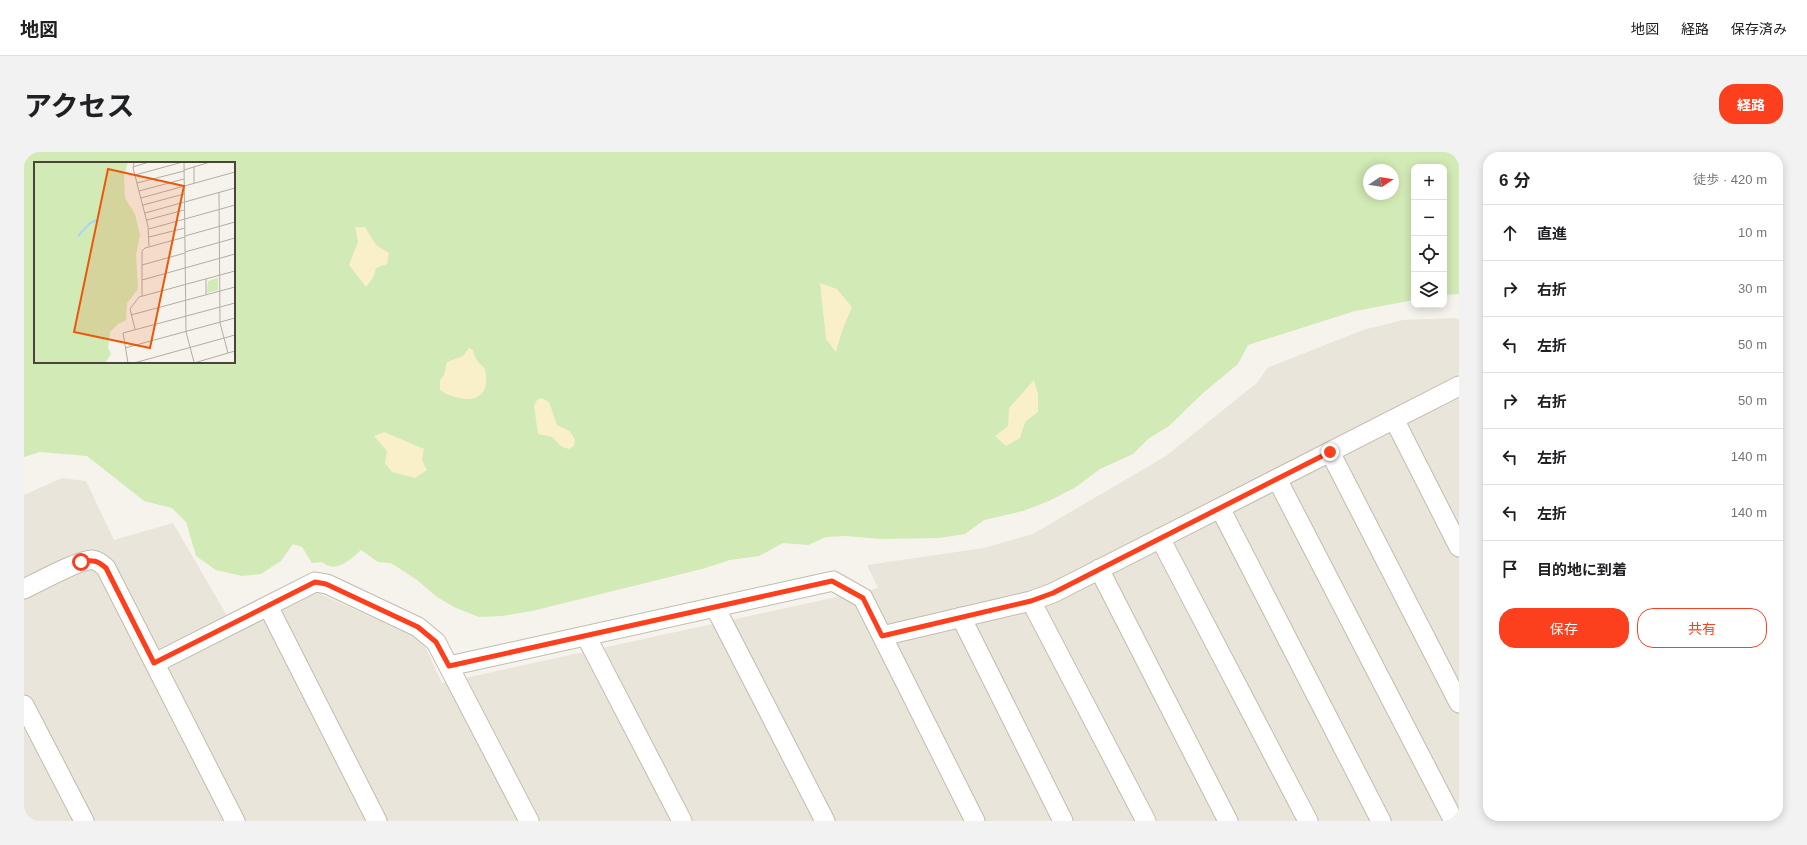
<!DOCTYPE html>
<html lang="ja">
<head>
<meta charset="utf-8">
<style>
  :root { --surface:#fff; --page:#f2f2f2; --text:#202124; --muted:#757577; --line:#e0e0e0; --accent:#fc3f1d }
  body { margin:0; font-family:Arial,"Noto Sans JP",sans-serif; background:var(--page); color:var(--text) }
  .controls { position:absolute; right:12px; top:12px; display:grid; overflow:hidden; border-radius:8px; box-shadow:0 2px 10px #0003 }
  .controls button { width:36px; height:36px; display:grid; place-items:center; padding:0; border:0; border-bottom:1px solid var(--line); background:var(--surface); color:var(--text); font:20px sans-serif }
  .compass { position:absolute; left:1339px; top:12px; width:36px; height:36px; border-radius:50%; background:var(--surface); box-shadow:0 2px 10px #0003; rotate:78deg }
  .stop { position:absolute; width:12px; height:12px; margin:-9px; border:3px solid #fc3f1d; border-radius:50%; background:#fff }
  .stop.end { background:#fc3f1d; border-color:#fff; box-shadow:0 1px 4px #0008 }
  .list { margin:0; padding:0; list-style:none }
  h2 { display:flex; justify-content:space-between; align-items:center; height:52px; margin:0; padding:0 16px; font-size:17px }
  h2 small { font-size:13px; font-weight:400; color:var(--muted) }
  .list li { display:grid; grid-template-columns:26px 1fr auto; gap:12px; align-items:center; box-sizing:border-box; height:56px; padding:0 16px; border-top:1px solid var(--line) }
  .list b { display:block; font-size:15px; white-space:nowrap }
  .list em { font-size:13px; font-style:normal; color:var(--muted) }
  .actions { display:flex; gap:8px; padding:12px 16px }
  .actions a { flex:1; padding:9px 0; border:1px solid var(--accent); border-radius:16px; text-align:center; font-size:14px; color:var(--accent) }
  .actions .main { background:var(--accent); color:#fff }
  .icon { flex:none; width:22px; height:22px; fill:none; stroke:currentColor; stroke-width:2; stroke-linecap:round; stroke-linejoin:round }
  .map { position:relative; flex:none; width:1435px; height:669px; overflow:hidden; border-radius:16px }
  header { display:flex; align-items:center; gap:24px; box-sizing:border-box; height:56px; padding:0 20px; background:var(--surface); border-bottom:1px solid var(--line) }
  header strong { font-size:19px }
  nav { display:flex; gap:22px; margin-inline-start:auto; font-size:14px }
  .intro { display:flex; align-items:center; justify-content:space-between; box-sizing:border-box; height:96px; padding:0 24px }
  h1 { margin:0; font-size:28px }
  .button { padding:10px 18px; border-radius:16px; background:var(--accent); color:#fff; font-size:14px; font-weight:700 }
  main { display:flex; gap:24px; padding:0 24px }
  aside { flex:1; background:var(--surface); border-radius:16px; box-shadow:0 2px 10px #0003 }
  .map>svg:first-child { display:block }
  .residential { fill:#eae5da }
  .green { fill:#d2eab5; fill-rule:evenodd }
  .sand { fill:#f9efc9 }
  .lines { fill:none; stroke-linecap:round; stroke-linejoin:round }
  .minor-casing { stroke:#c2bbae; stroke-width:21 }
  .tertiary-casing { stroke:#c2bbae; stroke-width:24 }
  .minor { stroke:#fff; stroke-width:19 }
  .tertiary { stroke:#fff; stroke-width:22 }
  .route { stroke:#fc3f1d; stroke-width:5 }
  .inset-river { fill:none; stroke:#a9d4f2; stroke-width:2 }
  .inset-road { fill:none; stroke:#b2ada4; stroke-width:1 }
  .view { fill:#e8590c; fill-opacity:0.15; stroke:#e8590c; stroke-width:2 }
  .inset-edge { fill:none; stroke:#4b4439; stroke-width:2 }
</style>
</head>
<body>
<header>
<strong>地図</strong>
<nav><a>地図</a><a>経路</a><a>保存済み</a></nav>
</header>
<div class="intro"><h1>アクセス</h1><a class="button">経路</a></div>
<main>
<div class="map">
<svg width="1435" height="669" viewBox="0 0 1435 669">
  <rect width="100%" height="100%" fill="#f6f3ec"/>
  <!-- residential -->
  <path class="residential" d="M1430,166L1435,168V669H0V343L38,326L62,329L90,388L149,371L212,479L292,440L398,488L418,531L854,436L843,413L960,396L1009,382L1142,304L1234,230L1243,216L1339,178L1379,168Z"/>
  <!-- green -->
  <path class="green" d="M0,0H1435V142L1420,143V15H1390V148L1331,159L1224,193L1214,212L1179,241L1145,274L1124,287L1109,302L1076,317L1052,335L1025,349L999,359L960,368L941,382L915,386L857,387L822,384L802,385L784,393L759,391L735,404L706,408L678,417L508,459L478,464L455,465L432,456L413,445L393,428L367,411L354,410L337,398C326,408 312,422 298,410L288,411L278,395L269,392L257,409L237,422L218,424L192,418L172,404L162,370L148,356L120,349L63,304L16,300L0,305ZM11,11H210V210H11ZM1345,18H1369V42H1345Z"/>
  <!-- sand -->
  <path class="sand" d="M331,75H341L352,93L365,101L363,112L352,116L349,126L342,135L325,113L334,90Z
    M796,131L813,137L828,155L818,179L812,200L802,187Z
    M445,196L449,198C450,203 452,208 456,212C457,213 459,214 460,216C463,220 462,227 462,231C460,255 429,247 416,238V228L420,223L423,210L439,204Z
    M1010,228L1014,242V260L1001,270L996,286L982,294L971,284L984,274L985,256Z
    M518,246L525,250L533,273L546,279L551,288L550,294L545,297L538,295L528,285L514,282L510,254L513,248Z
    M360,280L400,297L398,308L403,318L391,326L368,320L361,311L363,299L350,284Z"/>
  <g class="lines">
    <defs>
      <path id="minor" d="M1370,267L1435,395
        M1306,300L1435,551
        M1253,327L1430,669
        M1196,356L1357,669
        M1136,386L1284,669
        M1075,417L1204,669
        M0,437C12,431 59,406 69,408C75,409 79,413 82,416L211,669
        M1007,449L1122,669
        M244,454L353,669
        M691,455L801,669
        M937,465L1039,669
        M562,484L658,669
        M858,484L1007,449L1029,441L1435,234
        M131,511L291,430L303,432L394,475L412,490L505,669
        M425,514L809,429L839,446L951,669
        M0,553L60,669"/>
      <path id="tertiary" d="M1430,669L1435,668"/>
    </defs>
    <!-- minor casing -->
    <use href="#minor" class="minor-casing"/>
    <!-- tertiary casing -->
    <use href="#tertiary" class="tertiary-casing"/>
    <!-- minor -->
    <use href="#minor" class="minor"/>
    <!-- tertiary -->
    <use href="#tertiary" class="tertiary"/>
  </g>
  <g class="lines">
    <!-- route -->
    <path class="route" d="M57,410C69,407 74,409 82,416L130,511L291,430L302,432L394,475L412,490L425,514L808,429L839,446L858,484L1007,449L1029,441L1306,300"/>
  </g>
  <!-- overview -->
  <g transform="translate(10 10)">
    <rect width="201" height="201" fill="#f6f3ec"/>
    <path d="M0,0H94L90,15L91,36L101,52L106,73L102,93L104,127L93,141L92,158L84,162L76,170L74,186L77,192L71,201H0ZM184,116V128L173,131L174,119Z" fill="#d2eab5"/>
    <path class="inset-river" d="M44,74L56,61L63,58"/>
    <path class="inset-road" d="M100,0L99,6L114,64L115,84M150,0L152,170L160,200M99,5L115,0M160,5V21M150,8L176,0M101,13L149,0M103,21L150,9M105,29L150,17M185,30L186,161L194,191M107,36L201,10M109,43L150,32M111,51L201,26M113,58L150,48M115,67L201,43M151,74L201,60M115,75L151,66M151,90L201,76M108,103L151,91M172,117V133M108,118L201,92M108,134V89L111,86L151,75M97,153L201,125M101,167L96,147L105,135L201,109M91,186L201,156M94,201L89,171L201,141M100,201L201,173M160,201L201,189"/>
    <path class="view" d="M74,7L150,24L116,186L40,170Z"/>
    <rect width="201" height="201" class="inset-edge"/>
  </g>
</svg>
<div class="controls">
<button>+</button>
<button>−</button>
<button><svg class="icon" aria-label="locate" viewBox="0 0 24 24"><circle cx="12" cy="12" r="6"/><path d="M12 2v4M12 18v4M2 12h4M18 12h4"/></svg></button>
<button><svg class="icon" aria-label="layers" viewBox="0 0 24 24"><path d="M12 4l9 5-9 5-9-5zM3 14l9 5 9-5"/></svg></button>
</div>
<svg class="compass" viewBox="-18 -18 36 36"><path d="M0-13l5 13h-10z" fill="#e53935"/><path d="M0 13l5-13h-10z" fill="#757577"/></svg>
<div class="stop" style="left:57px;top:410px"></div>
<div class="stop end" style="left:1306px;top:300px"></div>
</div>
<aside>
<h2>6 分<small>徒歩 · 420 m</small></h2>
<ul class="list">
<li><svg class="icon" aria-label="ahead" viewBox="0 0 24 24"><path d="M12 20V5M6 11l6-6 6 6"/></svg><div><b>直進</b></div><em>10 m</em></li>
<li><svg class="icon" aria-label="right" viewBox="0 0 24 24"><path d="M7 20v-9h11M14 6l5 5-5 5"/></svg><div><b>右折</b></div><em>30 m</em></li>
<li><svg class="icon" aria-label="left" viewBox="0 0 24 24"><path d="M17 20v-9H6M10 6l-5 5 5 5"/></svg><div><b>左折</b></div><em>50 m</em></li>
<li><svg class="icon" aria-label="right" viewBox="0 0 24 24"><path d="M7 20v-9h11M14 6l5 5-5 5"/></svg><div><b>右折</b></div><em>50 m</em></li>
<li><svg class="icon" aria-label="left" viewBox="0 0 24 24"><path d="M17 20v-9H6M10 6l-5 5 5 5"/></svg><div><b>左折</b></div><em>140 m</em></li>
<li><svg class="icon" aria-label="left" viewBox="0 0 24 24"><path d="M17 20v-9H6M10 6l-5 5 5 5"/></svg><div><b>左折</b></div><em>140 m</em></li>
<li><svg class="icon" aria-label="arrive" viewBox="0 0 24 24"><path d="M6 21V4h12l-3 4 3 4H6"/></svg><div><b>目的地に到着</b></div></li>
</ul>
<div class="actions"><a class="main">保存</a><a>共有</a></div>
</aside>
</main>
</body>
</html>
